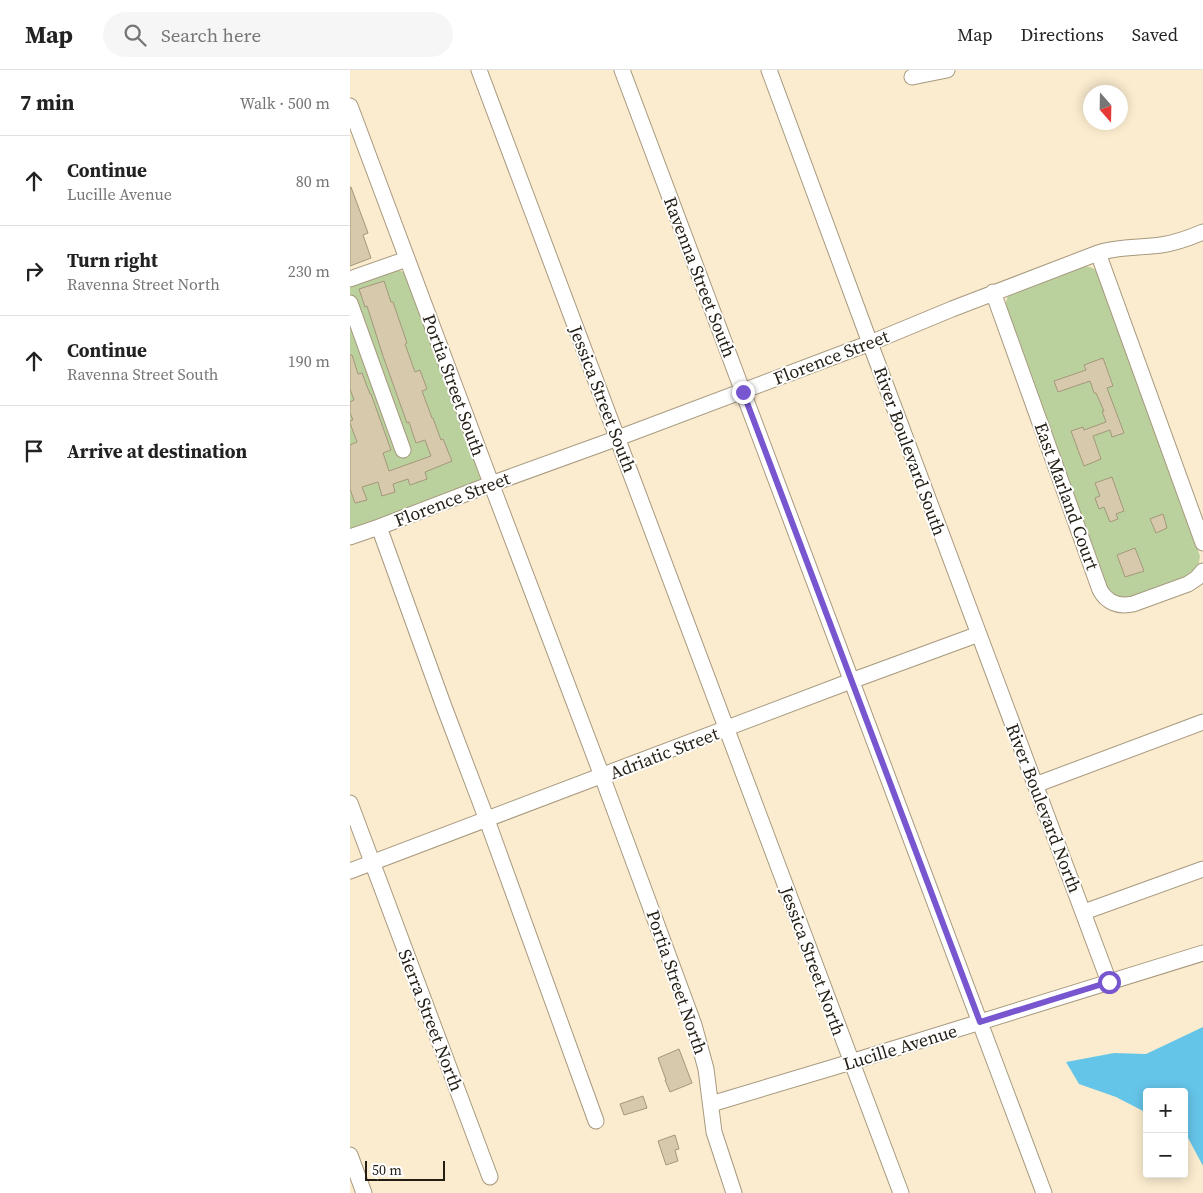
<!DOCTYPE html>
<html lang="en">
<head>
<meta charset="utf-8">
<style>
  :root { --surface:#fff; --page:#f6f6f6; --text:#222; --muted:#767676; --line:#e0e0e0 }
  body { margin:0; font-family:"Source Serif 4",serif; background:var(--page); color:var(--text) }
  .controls { position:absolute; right:15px; bottom:15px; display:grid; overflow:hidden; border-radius:5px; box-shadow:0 2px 12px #0003 }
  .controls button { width:45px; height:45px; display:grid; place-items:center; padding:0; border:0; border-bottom:1px solid var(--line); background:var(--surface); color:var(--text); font:25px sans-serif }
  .compass { position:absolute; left:733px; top:15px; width:45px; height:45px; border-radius:50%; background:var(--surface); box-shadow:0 2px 12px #0003; rotate:160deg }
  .scale { position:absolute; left:15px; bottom:12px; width:80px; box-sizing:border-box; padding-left:5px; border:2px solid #231d13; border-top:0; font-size:14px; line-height:18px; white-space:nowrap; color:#231d13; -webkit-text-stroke:4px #fff; paint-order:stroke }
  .stop { position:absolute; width:15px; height:15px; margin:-11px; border:4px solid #7756d0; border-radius:50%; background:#fff }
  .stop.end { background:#7756d0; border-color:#fff; box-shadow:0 1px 5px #0008 }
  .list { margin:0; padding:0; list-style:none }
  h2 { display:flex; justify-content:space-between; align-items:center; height:65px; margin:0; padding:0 20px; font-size:21px }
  h2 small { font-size:16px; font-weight:400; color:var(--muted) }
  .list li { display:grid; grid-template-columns:32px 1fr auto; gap:15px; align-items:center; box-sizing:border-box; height:90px; padding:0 20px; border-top:1px solid var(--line) }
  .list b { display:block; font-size:19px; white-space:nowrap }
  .list p { margin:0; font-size:16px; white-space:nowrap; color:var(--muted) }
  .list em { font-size:16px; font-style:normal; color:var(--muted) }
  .icon { flex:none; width:28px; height:28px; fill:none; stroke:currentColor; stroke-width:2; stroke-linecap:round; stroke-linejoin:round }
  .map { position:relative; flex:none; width:853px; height:1123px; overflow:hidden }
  header { display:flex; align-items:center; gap:30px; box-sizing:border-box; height:70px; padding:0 25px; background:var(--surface); border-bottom:1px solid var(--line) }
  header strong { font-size:24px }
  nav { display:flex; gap:28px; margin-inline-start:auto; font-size:18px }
  .search { width:350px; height:45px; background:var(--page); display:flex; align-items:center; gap:12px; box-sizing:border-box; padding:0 18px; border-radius:28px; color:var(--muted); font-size:19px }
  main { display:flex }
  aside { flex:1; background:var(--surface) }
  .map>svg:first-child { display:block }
  .green { fill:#bad19d }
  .water { fill:#65c5e9 }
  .building { fill:#d7c9ac; stroke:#a4977b }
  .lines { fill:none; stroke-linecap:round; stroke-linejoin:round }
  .minor-casing { stroke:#a7997e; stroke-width:17 }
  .minor { stroke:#fff; stroke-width:15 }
  .route { stroke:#7756d0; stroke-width:6 }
  .labels { text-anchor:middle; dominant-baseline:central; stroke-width:4; stroke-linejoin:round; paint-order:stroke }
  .street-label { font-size:18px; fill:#231d13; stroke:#fff }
</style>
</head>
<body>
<header>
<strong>Map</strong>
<div class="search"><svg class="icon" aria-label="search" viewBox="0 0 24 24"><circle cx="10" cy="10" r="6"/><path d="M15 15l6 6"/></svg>Search here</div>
<nav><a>Map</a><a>Directions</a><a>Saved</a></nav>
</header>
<main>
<aside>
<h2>7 min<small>Walk · 500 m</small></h2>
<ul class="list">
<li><svg class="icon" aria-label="ahead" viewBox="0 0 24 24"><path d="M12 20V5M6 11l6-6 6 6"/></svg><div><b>Continue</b><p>Lucille Avenue</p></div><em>80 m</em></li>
<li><svg class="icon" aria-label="right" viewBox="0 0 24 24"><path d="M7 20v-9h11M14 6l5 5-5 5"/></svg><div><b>Turn right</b><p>Ravenna Street North</p></div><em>230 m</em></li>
<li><svg class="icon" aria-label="ahead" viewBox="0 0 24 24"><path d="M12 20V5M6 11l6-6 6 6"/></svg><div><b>Continue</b><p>Ravenna Street South</p></div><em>190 m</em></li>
<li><svg class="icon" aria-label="arrive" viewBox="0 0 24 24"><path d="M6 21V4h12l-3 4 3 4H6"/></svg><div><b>Arrive at destination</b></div></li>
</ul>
</aside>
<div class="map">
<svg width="853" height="1123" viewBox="0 0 853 1123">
  <rect width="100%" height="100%" fill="#fbeccf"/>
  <!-- green -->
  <path class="green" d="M734,196C742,197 747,199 750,207L850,486L848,498L841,506L782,528C772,529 765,527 758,520L655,237L657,228L659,225Z
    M46,198L58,205L131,408L129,410L130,412L0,461V215Z"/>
  <!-- water -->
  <path class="water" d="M853,957V1096L836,1064L834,1063V1022H797V1043L766,1027L729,1014L716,992L764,983L796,984Z"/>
  <!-- building -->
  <path class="building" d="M0,117H1L18,163L13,165L21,188L0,196Z
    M34,211L41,232H43L57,273L55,274L65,302L70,300L77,319L72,321L82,348H83L91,370L93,369L102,391L75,402L77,409L60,415L58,409L43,414L45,422L32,426L28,412L12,417L17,430L5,433L0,419V375L7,372L0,353V351L3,350L0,343V332L4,330L0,319V285H2L8,304L12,303L20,324H21L41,380L33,383L39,401L81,386L75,370L66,373L59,352L57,353L33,286L17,236L15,237L9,219Z
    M753,288L763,316L757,318L774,363L762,367L760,360L743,366L751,389L734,396L721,361L733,357L734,360L756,352L752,341H754L746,323H744L740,311L708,322L704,311L736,300L734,295Z
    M762,407L774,441L766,444L768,449L760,452L754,437L749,439L745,428L750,426L745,413Z
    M813,444L817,458L806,463L800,449Z
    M785,478L794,501L775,507L767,485Z
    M329,979L342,1013L320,1022L315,1010H316L308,988Z
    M293,1026L297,1038L274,1045L270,1034Z
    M325,1065L329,1079L325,1080L328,1091L316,1095L308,1071Z"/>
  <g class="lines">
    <defs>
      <path id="minor" d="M129,0L551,1123
        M272,0L694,1123
        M419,0L520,273L759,912
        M562,7L597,0
        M0,36L144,421L252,706L344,955L356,999L364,1062L384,1123
        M748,183L853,473
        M0,209L57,189
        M643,222L750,520C757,533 769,537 783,534L838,514L847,508L853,501
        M0,233L53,380
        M29,457L93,634L137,750L246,1051
        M0,467L29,457L141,414L268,368L520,273L602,239L748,183C768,176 790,178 811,175C825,173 839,168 853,162
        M685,715L853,652
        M0,733L140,1107
        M0,801L501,611L629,564
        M734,842L853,799
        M361,1034L501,992L853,883
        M0,1085L14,1123"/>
    </defs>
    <!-- minor casing -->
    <use href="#minor" class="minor-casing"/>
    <!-- minor -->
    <use href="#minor" class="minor"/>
  </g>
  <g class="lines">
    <!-- route -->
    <path class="route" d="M393,322L630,952L759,912"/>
  </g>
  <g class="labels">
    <!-- street labels -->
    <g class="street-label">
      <text transform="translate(350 207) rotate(69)">Ravenna Street South</text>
      <text transform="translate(481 287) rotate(-21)">Florence Street</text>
      <text transform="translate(104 315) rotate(70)">Portia Street South</text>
      <text transform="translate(253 329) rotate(69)">Jessica Street South</text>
      <text transform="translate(560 381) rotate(70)">River Boulevard South</text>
      <text transform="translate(717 426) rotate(70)">East Marland Court</text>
      <text transform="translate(102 429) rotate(-21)">Florence Street</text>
      <text transform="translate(314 683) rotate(-21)">Adriatic Street</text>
      <text transform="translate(694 738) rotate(69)">River Boulevard North</text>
      <text transform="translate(463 891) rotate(70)">Jessica Street North</text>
      <text transform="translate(327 912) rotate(71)">Portia Street North</text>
      <text transform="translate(81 950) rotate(69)">Sierra Street North</text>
      <text transform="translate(550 977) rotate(-17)">Lucille Avenue</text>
    </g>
  </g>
</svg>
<div class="controls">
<button>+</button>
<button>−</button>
</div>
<svg class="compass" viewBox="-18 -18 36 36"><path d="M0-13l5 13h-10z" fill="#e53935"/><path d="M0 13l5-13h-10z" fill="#767676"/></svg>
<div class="scale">50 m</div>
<div class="stop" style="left:759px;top:912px"></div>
<div class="stop end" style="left:393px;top:322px"></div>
</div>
</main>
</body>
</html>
